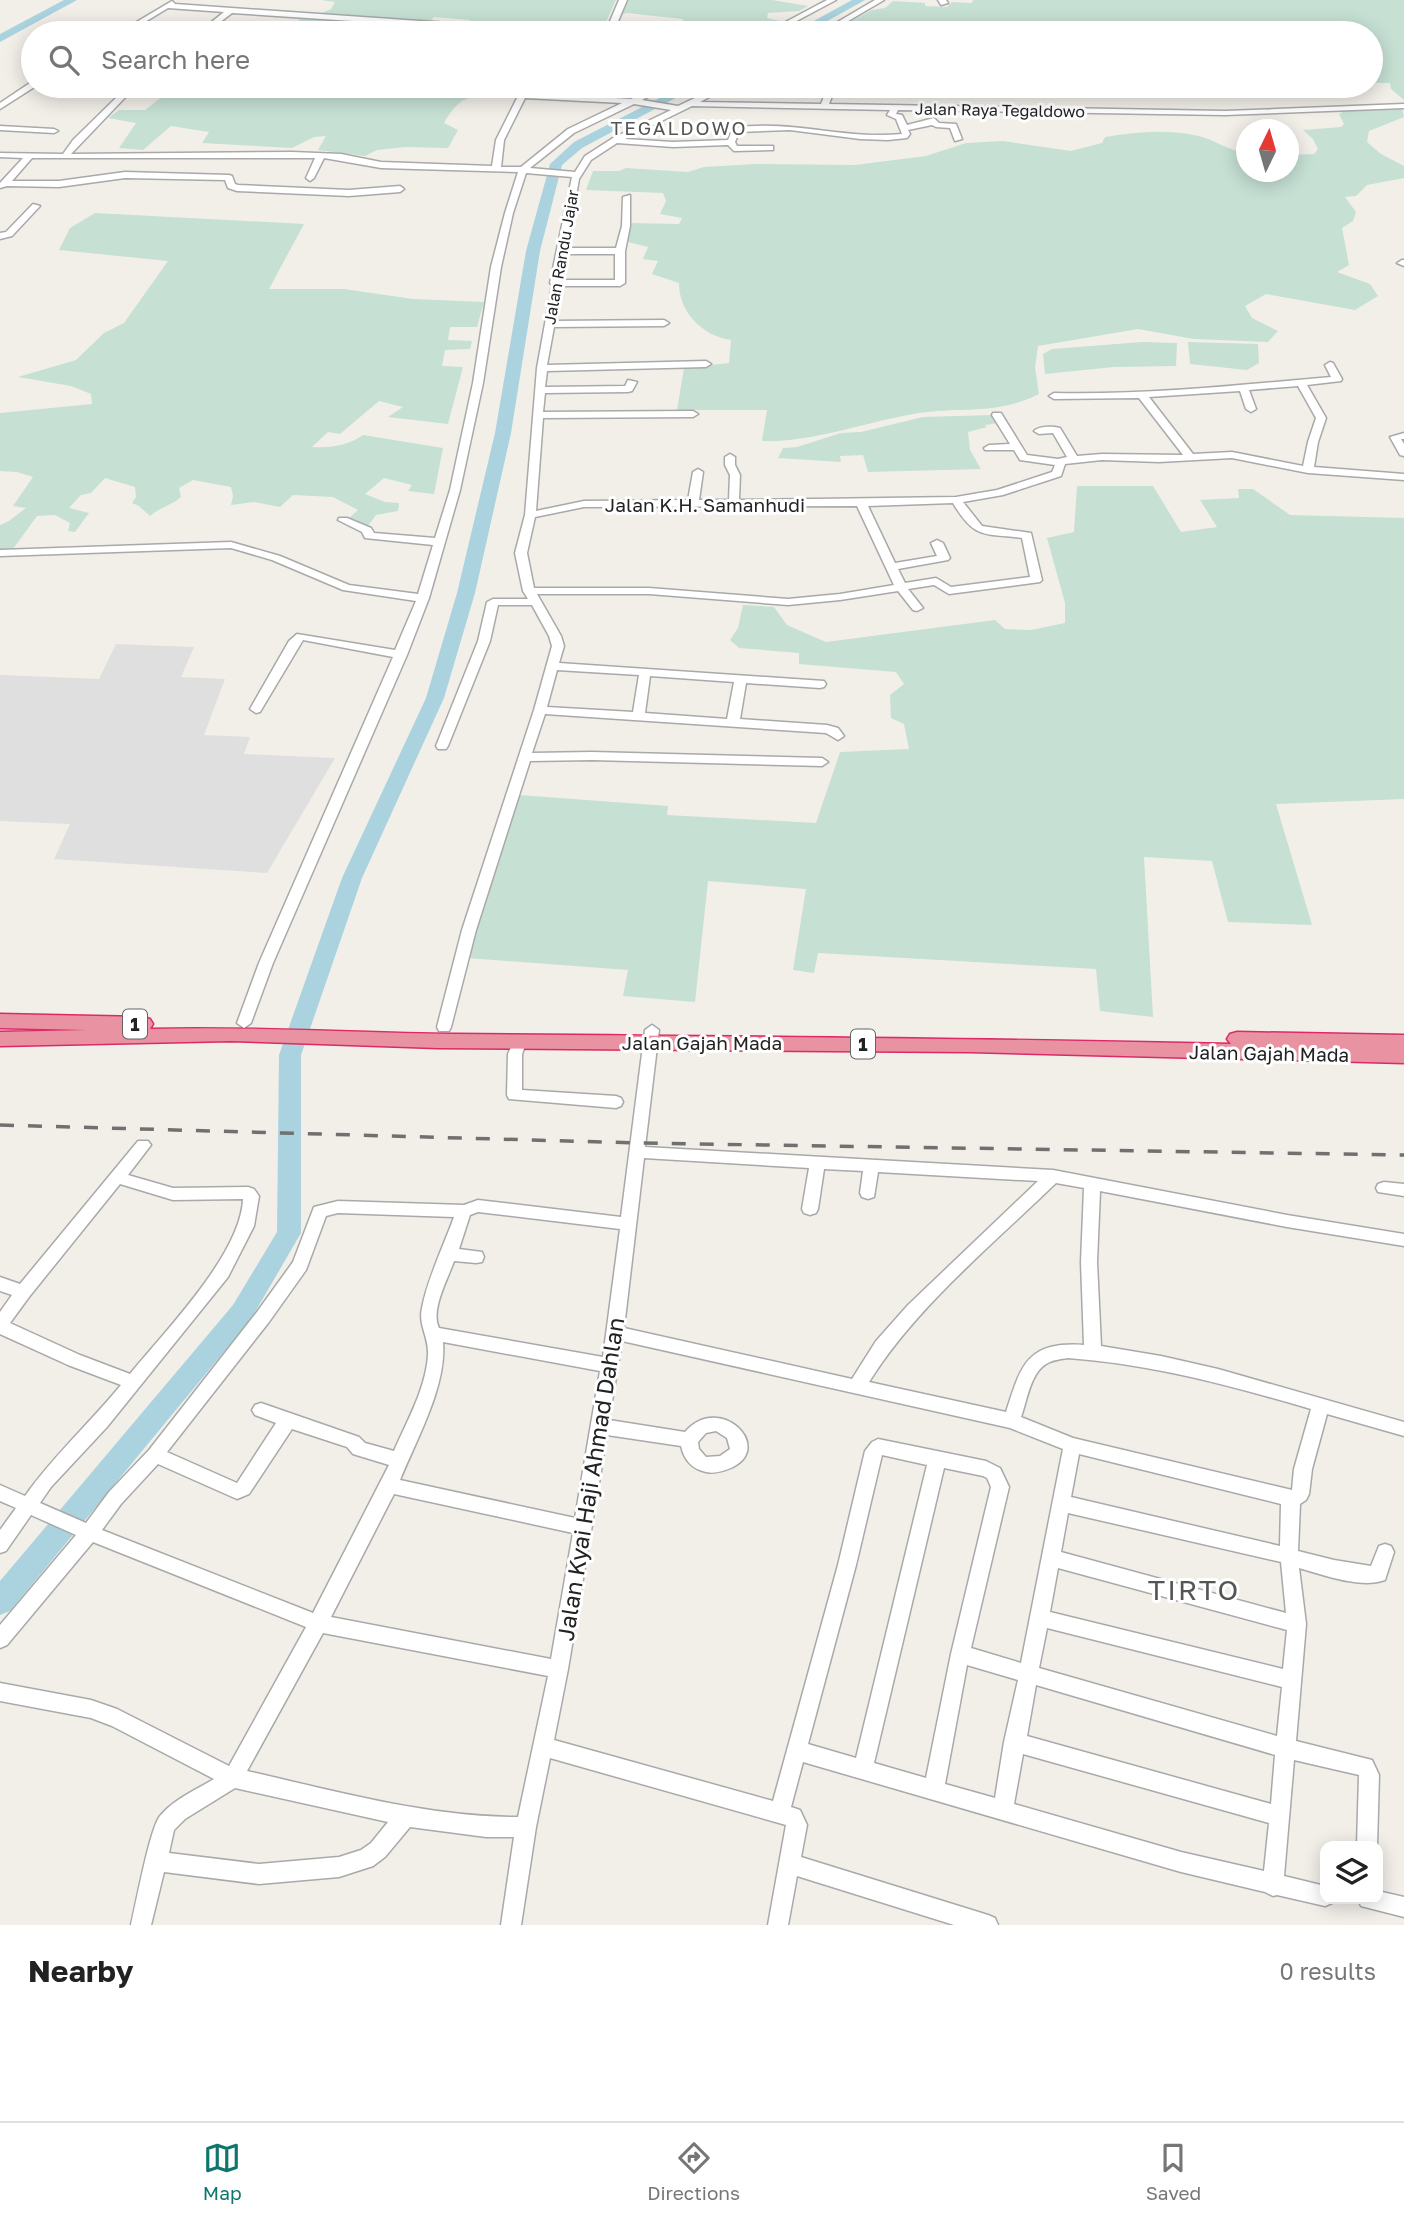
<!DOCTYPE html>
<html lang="en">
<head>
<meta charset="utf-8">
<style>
  :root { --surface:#fff; --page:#f6f6f6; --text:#222; --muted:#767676; --line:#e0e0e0; --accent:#0f766e }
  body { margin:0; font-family:"Golos Text",sans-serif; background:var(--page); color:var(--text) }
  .controls { position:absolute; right:21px; bottom:21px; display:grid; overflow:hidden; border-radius:14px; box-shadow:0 4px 18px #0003 }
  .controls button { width:63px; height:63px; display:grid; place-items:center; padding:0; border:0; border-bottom:2px solid var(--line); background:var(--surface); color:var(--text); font:35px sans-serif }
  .compass { position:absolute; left:1236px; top:119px; width:63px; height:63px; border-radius:50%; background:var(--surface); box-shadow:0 4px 18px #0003; rotate:5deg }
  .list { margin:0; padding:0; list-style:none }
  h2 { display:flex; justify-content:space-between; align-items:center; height:91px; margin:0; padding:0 28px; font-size:30px }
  h2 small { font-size:23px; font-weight:400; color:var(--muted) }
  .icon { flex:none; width:38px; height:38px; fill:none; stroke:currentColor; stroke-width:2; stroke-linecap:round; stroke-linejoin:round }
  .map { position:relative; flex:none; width:1404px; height:1925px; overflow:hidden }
  .search { position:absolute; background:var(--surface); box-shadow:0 4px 18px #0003; left:21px; right:21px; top:21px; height:77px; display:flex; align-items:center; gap:18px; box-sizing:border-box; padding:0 24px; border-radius:38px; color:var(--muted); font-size:26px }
  .sheet { height:196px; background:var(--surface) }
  nav { display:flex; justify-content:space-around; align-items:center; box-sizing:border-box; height:98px; border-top:2px solid var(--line); background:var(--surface); font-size:19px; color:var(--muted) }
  nav a { display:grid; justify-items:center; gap:4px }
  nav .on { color:var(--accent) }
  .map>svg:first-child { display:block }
  .residential { fill:#e0dfdf }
  .wetland { fill:#c6e0d4 }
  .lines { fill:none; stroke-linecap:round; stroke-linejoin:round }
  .river { fill:#aad3df; fill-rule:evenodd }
  .minor-casing { stroke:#a9a9a9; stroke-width:3 }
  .highway-casing { stroke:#dc2a67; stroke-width:3 }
  .minor { fill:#fff; fill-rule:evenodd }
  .highway { fill:#e892a2; fill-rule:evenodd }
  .rail { stroke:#707070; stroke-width:3.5; stroke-dasharray:14 14; stroke-linecap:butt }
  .labels { text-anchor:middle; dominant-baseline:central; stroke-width:6; stroke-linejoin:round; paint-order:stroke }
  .far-street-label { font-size:16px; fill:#222; stroke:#fff }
  .shield { fill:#fff; stroke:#646464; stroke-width:2 }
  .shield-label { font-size:18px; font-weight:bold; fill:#222 }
  .far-quarter-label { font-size:19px; letter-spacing:2px; fill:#555; stroke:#fff }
  .street-label { font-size:19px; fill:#222; stroke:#fff }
  .near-street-label { font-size:23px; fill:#222; stroke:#fff }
  .near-quarter-label { font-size:28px; letter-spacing:2px; fill:#555; stroke:#fff }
</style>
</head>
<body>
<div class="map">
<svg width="1404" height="1925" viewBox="0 0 1404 1925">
  <rect width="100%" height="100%" fill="#f2efe9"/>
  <!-- residential -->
  <path class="residential" d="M116,644L194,647L181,677L225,679L204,735L250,737L244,754L335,758L267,873L54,859L70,824L0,821V675L99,679Z"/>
  <!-- wetland -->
  <path class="wetland" d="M321,0H616L601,33L578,32L579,27L519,23L517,28L467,26L470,20L434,17L429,23L318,15L331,9L335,2Z
    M625,0H772L808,6L799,11L768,13L767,18L780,21L757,33H725L726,29L696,27L692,33H678L683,26V19L627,13L623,14L618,26H613Z
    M973,0H1404V100L1391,89L1390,83H1371V33H830L872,10L885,8L893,1L925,3V6L947,7L952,2L972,3Z
    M300,19L429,26L430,31L461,33L467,28L535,33H225L234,27L285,31Z
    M135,86H511L501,94C471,95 460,95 444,123L458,130L448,148L405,147L377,150L365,156L318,150L326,136L314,137L292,148L202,143L209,132L171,126L143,150L119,148L136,123L108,118L119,110H145L162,97L154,89L133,88Z
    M1402,108L1404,117L1369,131L1367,142L1381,154L1404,166V178L1367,185L1356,196L1345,197L1356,212L1353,221L1342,228L1349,265L1337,272L1370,284L1378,296L1355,310L1266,294L1245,306L1252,318L1278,331L1268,342L1194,339L1138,329L1038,346L1035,367L1039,394C998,415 962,407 919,413C869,421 811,443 762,441L767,410H677L684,368L729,363L731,340C703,336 679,313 679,283L652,274L658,261L643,259L648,247L628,242L630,223L679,224L682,218L660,214L666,201L663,193L586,190L593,171H619L626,168L688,172L704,167L757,164L855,165L926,156L966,143L1003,141L1071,151L1102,143L1105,137C1134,132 1165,129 1194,135C1213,138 1228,151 1246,153V172H1288L1289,155L1314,154L1318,149L1313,139L1303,130L1341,127L1344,124L1339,114L1344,111Z
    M95,213L304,224L269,289H344L413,299L484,302L477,327H450L448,340L472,341L470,349L445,350L442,366L463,367L448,424L388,417L403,407L379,401L340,434L328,432L312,447C330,448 347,446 363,435L443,448L434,494L408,491L412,485L384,478L365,494L385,502L399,503L398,511L376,515L367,527L347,520L358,510L333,497L293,495L280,507L254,502L231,505L233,496L231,487L193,480L179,488L181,497C171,506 160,507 150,516L139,506L132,503L136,497L135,487L105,478L91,493L81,495L69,508L89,513L75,532L68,531L70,523L55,515L37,516L13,549H0V525L9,521L26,508L13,506L33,477L17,472L0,471V413L92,404L91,394L71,386L18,377L76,360L104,333L124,323L168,261L59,250L70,228Z
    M1142,342L1177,343L1176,366L1114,367L1045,374L1043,354L1052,349Z
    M1188,342L1258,344L1259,363L1247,370L1190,364Z
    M993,415L999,423L985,425L987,427L968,432L970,450L981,469L868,472L863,455L840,456L841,462L778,458L783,448L797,447L841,433L861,432L923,417Z
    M1077,486H1153L1181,532L1217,527L1200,500L1239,498L1238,489H1253L1290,515L1404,518V799L1276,804L1312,925L1228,922L1212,861L1144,857L1153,1017L1100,1011L1096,969L818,953L814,973L793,970L806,889L708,881L695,1002L623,996L628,970L468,958L491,875L519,795L668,806L667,815L816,823L840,752L909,749L904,724L891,718L890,695L904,684L896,672L799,664V653L739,648L730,640L738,628L743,605L774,607L787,625L826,642L995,620L1005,629L1031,630L1065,623V603L1047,538L1074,532Z"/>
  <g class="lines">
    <!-- river -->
    <path class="river" d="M64,0H77L0,42V34Z
      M852,0H865L806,33H792Z
      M683,86H698L582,148L562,165L540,251L511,433L475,593L444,698L362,878L301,1055V1233L251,1319L10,1611L0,1615V1581L233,1305L277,1232L279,1055L342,878L426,698L457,593L495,433L526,251L550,164L574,142Z"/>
    <defs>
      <path id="minor" d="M619,0H627L613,33H605Z
        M827,0H836L774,33H765Z
        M875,0H884L828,33H819Z
        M938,0H946L948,3L941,5Z
        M172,1L175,4L562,31L566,33H533L232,13L206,33H198L224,12L168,8L127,33H118Z
        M30,83L36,86L0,109V103Z
        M53,86L124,89L128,86H136L71,154L292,152L341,154L381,162L492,166L496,140L519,94L575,96L577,86H585L582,96L631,99L658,86H668L642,100L678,106L720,86H730L700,102L821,104L828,86H836L829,104L1225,111L1404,104V108L1225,115L898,110L896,114L902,115L907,125L934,118L939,123L956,124L962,139L955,141L950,128L936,127L932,125L908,130L910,134L907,138L888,140L860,139L790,130L739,132L735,142L737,146H773V150H770L734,151L728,145L673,147L617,143L591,160L579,179L567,248H616L622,226L623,197L630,195V226L625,251V283L620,286H561L555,321L664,320L669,323L664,326L554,327L547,365L706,361L711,364L706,367L547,371L545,387L625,386L628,380L637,382L632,391L628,392L545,393L543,412L693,411L698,414L693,417L543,418L536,511L584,501L688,500L693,472L698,469L703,472L699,500H729L730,475L725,465V457L730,454L735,457V465L740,475L739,500L956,497L997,490L1052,472L1055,465L1020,460L1014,450H985L984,448L989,445L1010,444L992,415L993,413H1001L1027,455L1058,459L1067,457L1053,433L1039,434L1034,431C1039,426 1052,426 1060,428L1077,456L1102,454L1183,455L1139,398L1054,399L1049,396L1054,393C1147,395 1239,385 1331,377L1325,365L1330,362L1333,363L1342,379L1341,381L1307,385L1326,418L1318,442L1314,467L1404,474V480L1308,473L1232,458L1159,462L1102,460L1065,464L1061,476L1003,495L963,502L982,526L1031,533L1042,580L1040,582L949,594L934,585L908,589L923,608L917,611L913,610L898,591L840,600L788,605L649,594H537L561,636L564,646L559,663L824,681L826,684L824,687L820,688L746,683L740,719L827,725L838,728L844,736L838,740L826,733L545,714L532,753L592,752L822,758L828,762L822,766L592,760L530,761L476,930L451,1027L449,1031H439L437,1027L462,930L534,710L552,646L549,636L532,605H498L490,641L448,746L446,749H438L436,746L478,641L487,602L493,599H528L523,591L515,553L525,515L537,368L552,285L550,283L572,177L526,173L513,213L501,267L483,383L460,490L429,598L407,655L273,963L251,1023L244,1028L237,1023L259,963L393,657L303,640L260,712L256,713L250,709L289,641L297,634L395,650L416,601L343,590L272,560L231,548L0,556V550L231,542L280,556L349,585L418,594L433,545L365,538L362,532L338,520L339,518H347L371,528L374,533L435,538L450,490L473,383L491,267L505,213L518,172L381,168L324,158L314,178L310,181L306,178L315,158H32L12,181H59L125,172L229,175L232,176L235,184L238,185L349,190L400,186L404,189L400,192L349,196L237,191L228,188L225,180L125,178L59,187L7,186L0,188V183L23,158L0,157V153L63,154L73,140L120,94L57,88ZM525,98L622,103L568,129L521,167H501L504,140ZM634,104L671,110L613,138L585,156L575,172L530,168L574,133ZM692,106L890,110L887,115L896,119L902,134C845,140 791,119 733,128L728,140L673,142L625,139ZM566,254H615V280H562ZM1298,386L1316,418L1308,442L1303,466L1232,452L1193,454L1149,397L1240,391L1246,409L1251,412L1256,409L1249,390ZM953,503C975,540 984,533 1022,538L1030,577L951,587L936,578L905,583L898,569L948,560L950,558L943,543L937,540L931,543L937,556L895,563L868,506ZM857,506L894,585L840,594L788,599L649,588H534L527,553L535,517L584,507ZM557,670L639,675L633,712L547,707ZM650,676L734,682L727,719L645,713Z
        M884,86H895L903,90L899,92Z
        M0,126L54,129L58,131L54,133L0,130Z
        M33,204L40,206L12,236L0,239V233L6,232Z
        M1402,260H1404V266L1397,263Z
        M1404,433V439H1401L1404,444V456L1400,455L1390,437Z
        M652,1025L659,1030L645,1147L1053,1170L1287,1215L1404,1234V1246L1287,1227L1100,1191L1097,1262L1101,1346L1161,1356L1218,1369L1404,1422V1436L1327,1414L1312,1469L1309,1494L1306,1500L1300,1504L1298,1551L1334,1560L1371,1566L1379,1546L1385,1544L1391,1546L1394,1552L1385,1580C1360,1589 1324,1575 1299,1568L1306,1624L1296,1741L1372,1760L1379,1775L1377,1846H1357L1359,1775L1294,1760L1284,1876L1325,1886V1899H1334L1332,1903L1325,1906L1277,1895L1273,1896L1265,1892L1181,1872L803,1762L791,1807L800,1810L807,1825L801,1857L988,1915L995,1918L998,1925H954L797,1876L788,1925H768L786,1825L550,1758L536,1827L521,1925H501L514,1837H486L410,1827L385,1857L373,1866L339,1877L259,1884L164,1872L151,1925H131C136,1904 150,1828 160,1816C174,1799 196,1790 214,1779L112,1726L91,1718L0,1701V1683L91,1700L117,1709L229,1766L306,1627L93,1542L7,1645L0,1648V1625L76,1535L31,1515L6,1551L0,1553V1530L16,1508L0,1501V1485L25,1496C53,1456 90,1423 121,1385L68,1365L0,1334V1312L12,1295L0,1291V1277L20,1284L138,1141H148L151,1145L128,1175L173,1188L248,1187L254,1189L259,1196L254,1226L228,1277L107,1427L51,1487L40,1503L86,1523L109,1492L149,1450L257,1312L293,1262L314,1207L338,1201L464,1205L478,1200L621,1217L645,1030ZM644,1158L809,1168L802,1209L804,1213L810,1215L816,1213L818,1209L824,1169L863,1171L860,1193L862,1197L868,1199L874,1197L878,1172L1038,1181L908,1305L876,1341L852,1379L624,1328ZM1056,1183L1084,1188L1081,1262L1084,1345C1027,1341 1021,1365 1006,1412L869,1382C915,1308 993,1244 1056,1183ZM120,1184L173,1200L243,1199C241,1254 165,1331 130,1374L80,1355L10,1323L29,1297ZM478,1212L620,1229L603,1357L439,1328C430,1310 448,1279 454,1261L476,1263L482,1262L484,1257L482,1252L459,1249L470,1215ZM338,1213L454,1217C444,1245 427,1280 422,1308C418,1325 429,1337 428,1355C426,1388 407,1421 394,1451L365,1443L359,1437L261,1403L255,1405L252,1410L255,1415L276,1423L237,1483L167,1452L269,1322L306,1270L326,1216ZM622,1341L1010,1428L1063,1449L1021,1663L971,1648L1009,1487L1000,1468L986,1461L878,1439L872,1442L865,1451L838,1565L773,1801L554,1740L568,1669L607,1435L681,1446C684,1460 692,1469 706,1472C715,1474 724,1471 733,1467C774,1446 719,1392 685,1432L609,1420ZM443,1342L600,1371L575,1518L400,1480C416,1440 447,1386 443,1342ZM1068,1358C1152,1364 1232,1386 1311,1409L1294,1469L1292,1490L1073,1438L1021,1417C1027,1401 1030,1374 1046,1364C1052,1360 1061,1359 1068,1358ZM292,1429L347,1447L353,1454L389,1465L313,1613L102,1530L121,1504L158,1464L237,1499L249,1494ZM716,1431L727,1438L730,1449L720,1456L706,1457L699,1449L698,1442L706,1433ZM1079,1454L1281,1504L1280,1546L1071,1497ZM882,1455L927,1465L856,1758L808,1744L856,1565ZM944,1468L983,1476L987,1478L991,1487L951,1654L926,1778L874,1763ZM394,1494L573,1533L551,1659L331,1617ZM1068,1513L1281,1562L1286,1613L1061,1552ZM1058,1568L1287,1630L1283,1669L1050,1612ZM1047,1628L1282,1687L1277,1736L1039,1668ZM323,1633L548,1676L518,1817C427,1817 336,1791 247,1771ZM967,1665L1018,1680L1004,1742L995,1798L945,1784ZM1036,1685L1275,1755L1271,1804L1027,1736ZM1023,1754L1269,1823L1264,1871L1181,1852L1014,1804ZM235,1788L388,1822L371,1843L361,1850L339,1857L259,1864L169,1853L174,1830L185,1819Z
        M520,1036L525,1037L527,1041L522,1054V1090L616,1096L621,1098L623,1102L621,1106L616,1108L509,1099L507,1095L508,1054L515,1037Z
        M1384,1182L1404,1184V1196L1378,1192L1376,1188L1378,1184Z
        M1378,1891L1404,1897V1917L1361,1906L1358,1899H1378Z"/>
      <path id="highway" d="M0,1014L143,1017L150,1019L153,1024L150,1029C252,1026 353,1033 454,1034C713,1036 972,1038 1231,1044L1227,1039L1230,1034L1237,1032L1404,1035V1063L970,1052L438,1048L231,1041L0,1046V1032L87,1030L0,1028Z"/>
    </defs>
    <!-- minor casing -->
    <use href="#minor" class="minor-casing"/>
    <!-- highway casing -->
    <use href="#highway" class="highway-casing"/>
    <!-- minor -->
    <use href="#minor" class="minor"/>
    <!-- highway -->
    <use href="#highway" class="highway"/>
    <!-- rail -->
    <path class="rail" d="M0,1125L638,1143L1404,1155"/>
  </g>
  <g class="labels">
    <!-- far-street labels -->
    <g class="far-street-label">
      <text transform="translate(1000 110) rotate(1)">Jalan Raya Tegaldowo</text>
      <text transform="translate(561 257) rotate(-80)">Jalan Randu Jajar</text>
    </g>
    <!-- shield labels -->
    <g class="shield">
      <rect x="123" y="1009.5" width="24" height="29" rx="5"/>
      <rect x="851" y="1029.5" width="24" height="29" rx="5"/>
    </g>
    <g class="shield-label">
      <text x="135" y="1024">1</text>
      <text x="863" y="1044">1</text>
    </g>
    <!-- far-quarter labels -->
    <g class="far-quarter-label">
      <text x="679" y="127">TEGALDOWO</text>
    </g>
    <!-- street labels -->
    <g class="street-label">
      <text x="705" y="504">Jalan K.H. Samanhudi</text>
      <text x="702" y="1042">Jalan Gajah Mada</text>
      <text transform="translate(1269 1053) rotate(1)">Jalan Gajah Mada</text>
    </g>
    <!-- near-street labels -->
    <g class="near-street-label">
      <text transform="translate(590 1479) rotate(-81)">Jalan Kyai Haji Ahmad Dahlan</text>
    </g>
    <!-- near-quarter labels -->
    <g class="near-quarter-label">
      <text x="1194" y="1589">TIRTO</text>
    </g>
  </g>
</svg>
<div class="controls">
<button><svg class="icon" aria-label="layers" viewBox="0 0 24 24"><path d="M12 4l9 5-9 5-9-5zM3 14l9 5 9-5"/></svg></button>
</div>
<svg class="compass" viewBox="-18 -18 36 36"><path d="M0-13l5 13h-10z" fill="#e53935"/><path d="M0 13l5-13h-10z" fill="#767676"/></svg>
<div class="search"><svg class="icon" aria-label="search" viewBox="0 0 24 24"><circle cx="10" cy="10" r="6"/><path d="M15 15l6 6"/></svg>Search here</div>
</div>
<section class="sheet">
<h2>Nearby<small>0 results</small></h2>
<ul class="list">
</ul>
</section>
<nav>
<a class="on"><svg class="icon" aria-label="map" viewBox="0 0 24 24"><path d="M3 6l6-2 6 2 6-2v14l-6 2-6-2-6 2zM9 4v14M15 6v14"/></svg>Map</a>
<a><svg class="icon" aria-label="directions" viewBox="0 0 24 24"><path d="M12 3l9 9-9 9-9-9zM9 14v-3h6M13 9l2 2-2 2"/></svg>Directions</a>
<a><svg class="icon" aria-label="saved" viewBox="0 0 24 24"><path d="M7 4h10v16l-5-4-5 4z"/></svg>Saved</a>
</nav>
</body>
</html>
